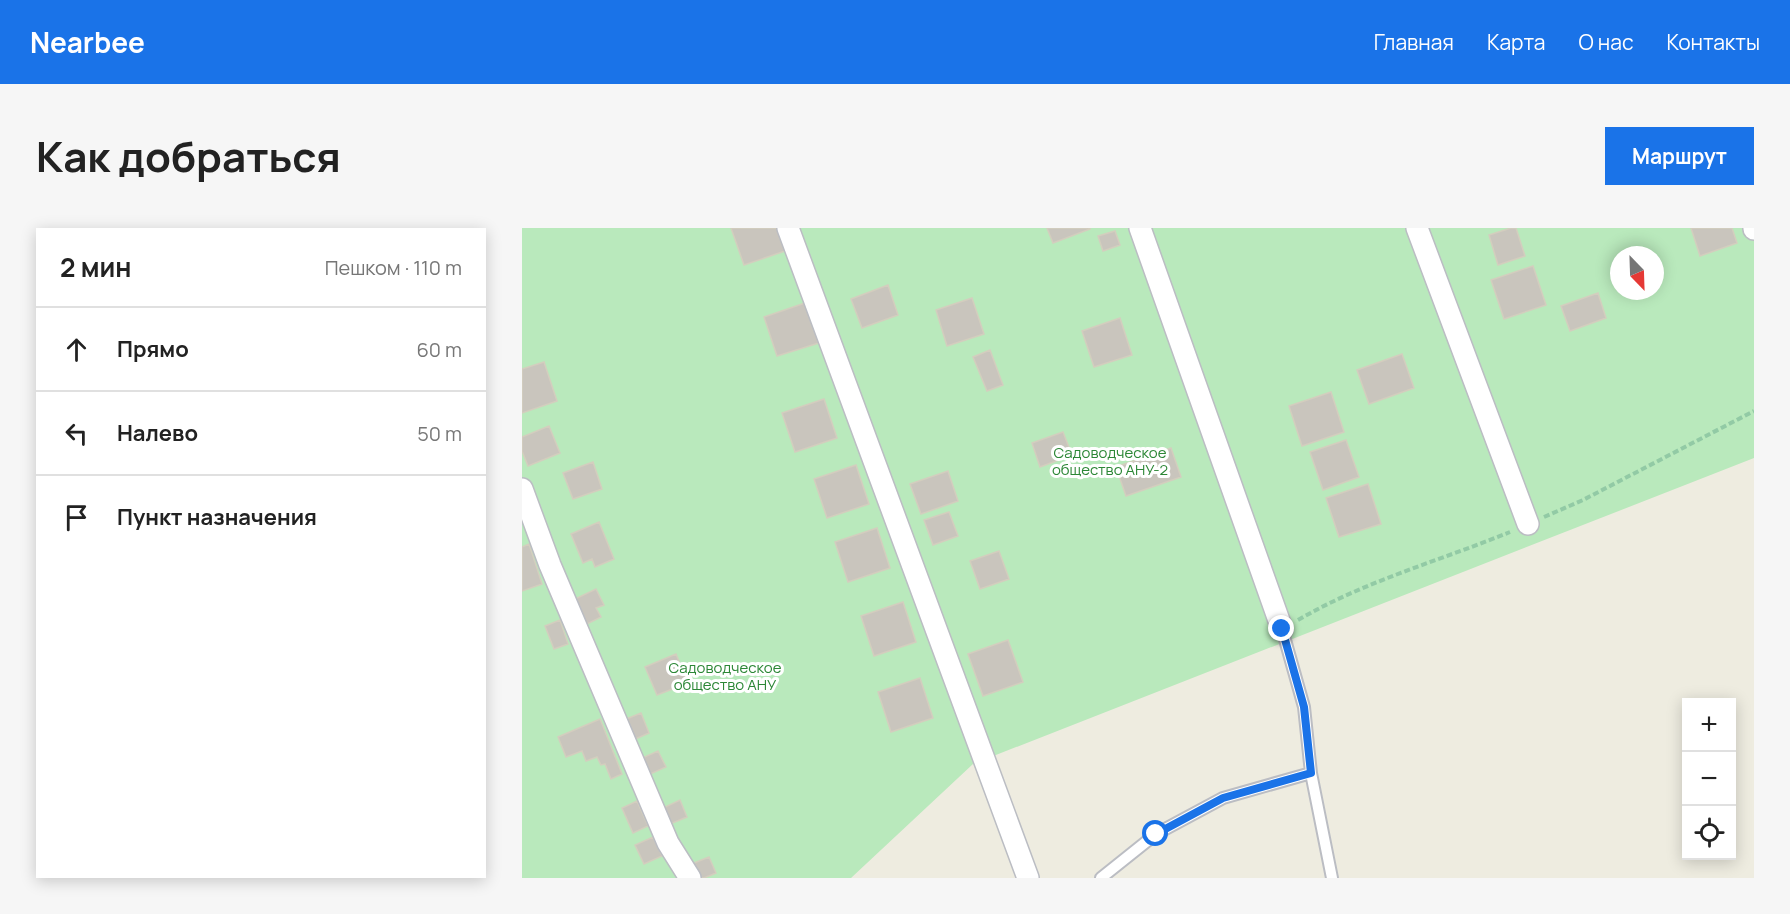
<!DOCTYPE html>
<html lang="ru">
<head>
<meta charset="utf-8">
<style>
  :root { --surface:#fff; --page:#f6f6f6; --text:#222; --muted:#767676; --line:#e0e0e0; --accent:#1a73e8 }
  body { margin:0; font-family:Manrope,sans-serif; background:var(--page); color:var(--text) }
  .controls { position:absolute; right:18px; bottom:18px; display:grid; overflow:hidden; border-radius:0px; box-shadow:0 3px 15px #0003 }
  .controls button { width:54px; height:54px; display:grid; place-items:center; padding:0; border:0; border-bottom:2px solid var(--line); background:var(--surface); color:var(--text); font:30px sans-serif }
  .compass { position:absolute; left:1088px; top:18px; width:54px; height:54px; border-radius:50%; background:var(--surface); box-shadow:0 3px 15px #0003; rotate:157deg }
  .stop { position:absolute; width:18px; height:18px; margin:-14px; border:4px solid #1a73e8; border-radius:50%; background:#fff }
  .stop.end { background:#1a73e8; border-color:#fff; box-shadow:0 2px 6px #0008 }
  .list { margin:0; padding:0; list-style:none }
  h2 { display:flex; justify-content:space-between; align-items:center; height:78px; margin:0; padding:0 24px; font-size:26px }
  h2 small { font-size:20px; font-weight:400; color:var(--muted) }
  .list li { display:grid; grid-template-columns:39px 1fr auto; gap:18px; align-items:center; box-sizing:border-box; height:84px; padding:0 24px; border-top:2px solid var(--line) }
  .list b { display:block; font-size:22px; white-space:nowrap }
  .list em { font-size:20px; font-style:normal; color:var(--muted) }
  .icon { flex:none; width:33px; height:33px; fill:none; stroke:currentColor; stroke-width:2; stroke-linecap:round; stroke-linejoin:round }
  .map { position:relative; flex:none; width:1232px; height:650px; overflow:hidden; border-radius:0px }
  header { display:flex; align-items:center; gap:36px; box-sizing:border-box; height:84px; padding:0 30px; background:var(--accent); color:#fff }
  header strong { font-size:28px }
  nav { display:flex; gap:33px; margin-inline-start:auto; font-size:21px }
  .intro { display:flex; align-items:center; justify-content:space-between; box-sizing:border-box; height:144px; padding:0 36px }
  h1 { margin:0; font-size:42px }
  .button { padding:15px 27px; border-radius:0px; background:var(--accent); color:#fff; font-size:21px; font-weight:700 }
  main { display:flex; gap:36px; padding:0 36px }
  aside { flex:1; background:var(--surface); border-radius:0px; box-shadow:0 3px 15px #0003 }
  .map>svg:first-child { display:block }
  .green { fill:#b9e9bc; fill-rule:evenodd }
  .building { fill:#c9c5bd; stroke:#d3cebe; stroke-width:1.5 }
  .lines { fill:none; stroke-linecap:round; stroke-linejoin:round }
  .service-casing { stroke:#bbbdc3; stroke-width:14 }
  .minor-casing { stroke:#bbbdc3; stroke-width:24 }
  .path { stroke:#92caa5; stroke-width:4; stroke-dasharray:6 3; stroke-linecap:butt }
  .service { stroke:#fff; stroke-width:10 }
  .minor { stroke:#fff; stroke-width:21 }
  .route { stroke:#1a73e8; stroke-width:8 }
  .labels { text-anchor:middle; dominant-baseline:central; stroke-width:6; stroke-linejoin:round; paint-order:stroke }
  .park-label { font-size:15px; fill:#2c8736; stroke:#fff }
</style>
</head>
<body>
<header>
<strong>Nearbee</strong>
<nav><a>Главная</a><a>Карта</a><a>О нас</a><a>Контакты</a></nav>
</header>
<div class="intro"><h1>Как добраться</h1><a class="button">Маршрут</a></div>
<main>
<aside>
<h2>2 мин<small>Пешком · 110 m</small></h2>
<ul class="list">
<li><svg class="icon" aria-label="ahead" viewBox="0 0 24 24"><path d="M12 20V5M6 11l6-6 6 6"/></svg><div><b>Прямо</b></div><em>60 m</em></li>
<li><svg class="icon" aria-label="left" viewBox="0 0 24 24"><path d="M17 20v-9H6M10 6l-5 5 5 5"/></svg><div><b>Налево</b></div><em>50 m</em></li>
<li><svg class="icon" aria-label="arrive" viewBox="0 0 24 24"><path d="M6 21V4h12l-3 4 3 4H6"/></svg><div><b>Пункт назначения</b></div></li>
</ul>
</aside>
<div class="map">
<svg width="1232" height="650" viewBox="0 0 1232 650">
  <rect width="100%" height="100%" fill="#eeece0"/>
  <!-- green -->
  <path class="green" d="M0,0H1232V230L451,536L329,650H0ZM1097,27H1133V63H1097Z"/>
  <!-- building -->
  <path class="building" d="M209,0H256L263,23L222,37Z
    M525,0H568V1L531,15Z
    M989,0H994L1003,28L976,37L967,7Z
    M1169,0H1210L1215,15L1178,28Z
    M593,3L598,17L581,23L576,8Z
    M1011,38L1024,77L982,91L969,52Z
    M366,57L376,87L340,100L329,71Z
    M1076,65L1084,90L1048,103L1039,78Z
    M450,70L462,106L425,118L414,82Z
    M283,75L297,115L255,128L242,89Z
    M598,90L610,127L572,139L560,103Z
    M468,122L481,157L465,163L451,129Z
    M880,126L892,160L847,176L835,142Z
    M22,134L35,173L0,185V141Z
    M809,164L822,204L780,218L767,178Z
    M302,171L315,210L273,224L260,185Z
    M27,198L38,225L6,238L0,223V209Z
    M541,204L550,227L518,239L510,215Z
    M824,212L837,249L801,262L788,224Z
    M649,220L659,249L604,268L594,239Z
    M71,234L80,261L51,271L41,245Z
    M334,237L347,276L305,290L292,251Z
    M426,243L436,273L399,286L388,256Z
    M846,256L859,296L817,309L804,270Z
    M427,284L436,308L411,317L402,292Z
    M77,294L92,331L73,339L70,331L61,335L49,306Z
    M355,300L368,340L326,354L313,314Z
    M7,316L20,356L0,363V319Z
    M477,323L487,351L458,361L448,333Z
    M74,361L82,377L74,380L79,389L65,396L53,371Z
    M381,374L394,414L352,428L339,388Z
    M38,392L46,416L32,421L23,398Z
    M486,412L501,454L461,468L446,426Z
    M154,426L166,455L135,467L123,439Z
    M398,450L411,490L369,504L356,464Z
    M119,485L127,505L111,512L102,492Z
    M78,491L100,546L89,551L83,536L79,537L75,529L64,533L60,523L44,529L36,509Z
    M136,523L144,539L126,547L118,531Z
    M158,572L165,589L148,596L141,580Z
    M115,573L126,598L111,605L100,580Z
    M131,609L140,628L122,636L113,617Z
    M187,629L194,645L182,650H173L167,637Z"/>
  <g class="lines">
    <defs>
      <path id="service" d="M760,401L782,479L789,545L810,650
        M579,650L634,606L701,570L789,545"/>
      <path id="minor" d="M266,0L506,650
        M618,0L760,401
        M895,0L1006,296
        M1232,0V1
        M0,261L28,337L146,615L168,650"/>
    </defs>
    <!-- service casing -->
    <use href="#service" class="service-casing"/>
    <!-- minor casing -->
    <use href="#minor" class="minor-casing"/>
    <!-- path -->
    <path class="path" d="M1022,289L1061,272L1232,183
      M776,392C843,353 917,333 988,304"/>
    <!-- service -->
    <use href="#service" class="service"/>
    <!-- minor -->
    <use href="#minor" class="minor"/>
  </g>
  <g class="lines">
    <!-- route -->
    <path class="route" d="M634,606L701,570L789,545L782,479L760,401"/>
  </g>
  <g class="labels">
    <!-- park labels -->
    <g class="park-label">
      <text x="588" y="224">Садоводческое<tspan x="588" dy="17">общество АНУ-2</tspan></text>
      <text x="203" y="439">Садоводческое<tspan x="203" dy="17">общество АНУ</tspan></text>
    </g>
  </g>
</svg>
<div class="controls">
<button>+</button>
<button>−</button>
<button><svg class="icon" aria-label="locate" viewBox="0 0 24 24"><circle cx="12" cy="12" r="6"/><path d="M12 2v4M12 18v4M2 12h4M18 12h4"/></svg></button>
</div>
<svg class="compass" viewBox="-18 -18 36 36"><path d="M0-13l5 13h-10z" fill="#e53935"/><path d="M0 13l5-13h-10z" fill="#767676"/></svg>
<div class="stop" style="left:634px;top:606px"></div>
<div class="stop end" style="left:760px;top:401px"></div>
</div>
</main>
</body>
</html>
